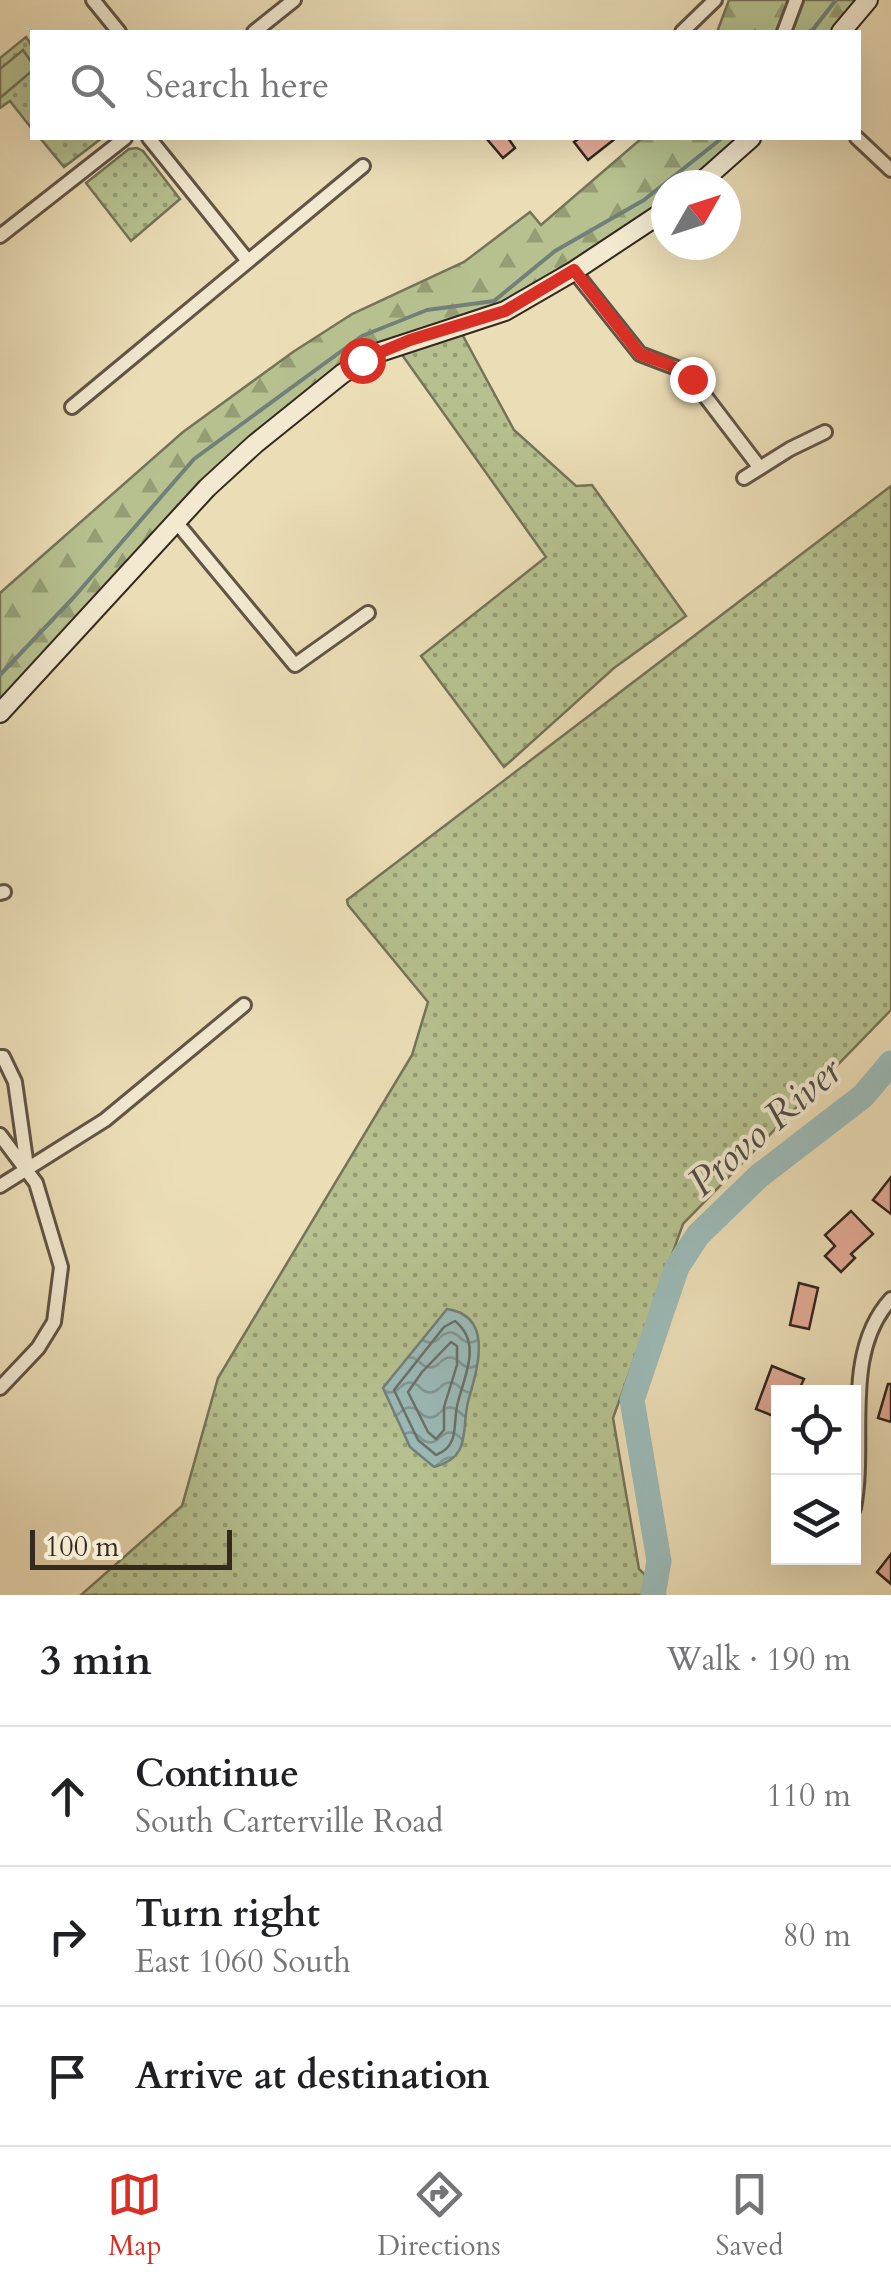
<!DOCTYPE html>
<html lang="en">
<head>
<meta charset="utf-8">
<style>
  :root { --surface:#fff; --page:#f6f6f6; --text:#202124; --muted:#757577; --line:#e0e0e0; --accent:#d93025 }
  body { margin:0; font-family:Cardo,serif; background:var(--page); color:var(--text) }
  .controls { position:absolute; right:30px; bottom:30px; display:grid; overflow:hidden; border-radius:0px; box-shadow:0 10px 40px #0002 }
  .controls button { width:90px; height:90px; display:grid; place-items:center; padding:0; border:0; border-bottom:2px solid var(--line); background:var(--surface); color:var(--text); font:50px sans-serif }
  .compass { position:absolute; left:651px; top:170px; width:90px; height:90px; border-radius:50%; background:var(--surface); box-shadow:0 10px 40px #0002; rotate:51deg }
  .scale { position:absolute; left:30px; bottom:25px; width:202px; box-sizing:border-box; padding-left:10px; border:5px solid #34281f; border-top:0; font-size:28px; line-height:35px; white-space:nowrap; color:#34281f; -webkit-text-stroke:8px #f2e9d0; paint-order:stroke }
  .stop { position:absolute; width:30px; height:30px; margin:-22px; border:8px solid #d93025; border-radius:50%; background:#fff }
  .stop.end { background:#d93025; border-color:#fff; box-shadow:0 2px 10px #0008 }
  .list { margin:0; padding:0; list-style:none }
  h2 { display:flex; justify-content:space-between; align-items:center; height:130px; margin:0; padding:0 40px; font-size:42px }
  h2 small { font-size:32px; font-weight:400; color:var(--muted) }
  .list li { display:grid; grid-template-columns:65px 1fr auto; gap:30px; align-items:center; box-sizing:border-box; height:140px; padding:0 40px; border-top:2px solid var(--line) }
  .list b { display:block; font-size:38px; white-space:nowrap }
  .list p { margin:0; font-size:32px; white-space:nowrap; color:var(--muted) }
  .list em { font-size:32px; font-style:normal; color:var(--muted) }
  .icon { flex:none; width:55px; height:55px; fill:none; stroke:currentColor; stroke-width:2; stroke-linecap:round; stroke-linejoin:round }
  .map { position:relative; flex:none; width:891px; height:1595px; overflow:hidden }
  .search { position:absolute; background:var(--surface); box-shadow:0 10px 40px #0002; left:30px; right:30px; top:30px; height:110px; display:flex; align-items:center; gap:25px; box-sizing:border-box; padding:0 35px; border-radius:0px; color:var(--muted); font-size:38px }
  .sheet { height:550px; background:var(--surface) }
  nav { display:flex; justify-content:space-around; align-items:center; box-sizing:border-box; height:140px; border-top:2px solid var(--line); background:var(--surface); font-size:28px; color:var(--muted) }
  nav a { display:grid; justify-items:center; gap:5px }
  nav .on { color:var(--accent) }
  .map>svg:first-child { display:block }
  .grass { fill:url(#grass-dots); stroke:#757457; stroke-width:2.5 }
  .forest { fill:url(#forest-firs); stroke:#757457; stroke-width:2.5 }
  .garden { fill:#b6c18f; stroke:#757457; stroke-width:2.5 }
  .water { fill:url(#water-waves); stroke:#72807a; stroke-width:2.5 }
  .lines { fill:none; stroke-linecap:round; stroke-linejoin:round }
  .shore { stroke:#68716b; stroke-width:2.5 }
  .stream { stroke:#72807a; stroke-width:4 }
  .river { stroke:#9bbab7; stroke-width:25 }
  .building { fill:#e2aa96; stroke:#34281f; stroke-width:2.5 }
  .street-casing { stroke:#625545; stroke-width:18 }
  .secondary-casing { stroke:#34281f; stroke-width:22 }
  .street { stroke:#f2e9d0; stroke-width:12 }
  .secondary { stroke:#f2e9d0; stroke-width:18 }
  .route { stroke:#d93025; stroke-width:12 }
  .labels { text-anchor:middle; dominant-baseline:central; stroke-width:8; stroke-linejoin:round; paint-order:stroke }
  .water-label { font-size:40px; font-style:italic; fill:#4e4c45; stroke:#f2e9d0 }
</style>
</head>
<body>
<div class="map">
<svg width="891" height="1595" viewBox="0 0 891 1595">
  <defs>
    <pattern id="grass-dots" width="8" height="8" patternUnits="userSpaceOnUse" patternTransform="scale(2.5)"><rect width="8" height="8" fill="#b6c18f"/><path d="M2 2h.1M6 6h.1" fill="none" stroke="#959d74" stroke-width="1.8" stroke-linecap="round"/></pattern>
    <pattern id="forest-firs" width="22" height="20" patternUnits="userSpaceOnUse" patternTransform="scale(2.5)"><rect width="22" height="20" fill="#b6c18f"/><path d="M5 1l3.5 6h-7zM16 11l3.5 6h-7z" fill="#959d74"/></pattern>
    <pattern id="water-waves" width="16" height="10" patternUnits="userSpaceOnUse" patternTransform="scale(2.5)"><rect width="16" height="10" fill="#9bbab7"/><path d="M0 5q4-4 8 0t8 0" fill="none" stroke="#7f9794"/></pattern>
  </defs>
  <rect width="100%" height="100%" fill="#ebddb6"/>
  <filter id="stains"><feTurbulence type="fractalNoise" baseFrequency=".002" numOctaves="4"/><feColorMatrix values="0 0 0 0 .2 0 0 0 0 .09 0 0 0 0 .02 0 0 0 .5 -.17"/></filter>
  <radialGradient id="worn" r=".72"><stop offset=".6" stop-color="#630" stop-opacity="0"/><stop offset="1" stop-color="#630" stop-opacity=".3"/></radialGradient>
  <!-- grass -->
  <path class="grass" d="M26,37L32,46V129L10,101L0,108V58Z
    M40,138H102L64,167Z
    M137,148L143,151L180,199L131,241L86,183L129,149Z
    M462,334L514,430L576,486L592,485L686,616L614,668L504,767L421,656L546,557L400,352Z
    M891,486V1010L683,1224L613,1418L639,1569L665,1595H81L182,1506L218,1378L412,1055L428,1002L348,905L347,900Z"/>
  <!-- forest -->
  <path class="forest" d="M729,0H789L777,32H717Z
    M802,0H857L831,32H789Z
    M642,138H742C719,160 699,185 666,185V199L521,294L306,393L0,706V593L183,432L293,352L352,314L464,262L530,212L541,225Z"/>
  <!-- garden -->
  <path class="garden" d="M23,50L32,63V71L0,98V69Z"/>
  <!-- water -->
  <path class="water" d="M447,1309C496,1316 476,1372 468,1402C461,1431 472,1457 434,1467L410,1447L383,1388Z"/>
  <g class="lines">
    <!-- shore -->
    <path class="shore" d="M455,1321C482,1343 465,1374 458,1402C452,1423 461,1445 436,1455L418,1440L394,1390L444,1327Z
      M451,1342L457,1346V1365L444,1407V1430L436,1439L428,1432L408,1392L422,1372Z"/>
    <!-- stream -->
    <path class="stream" d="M811,32L836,0
      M0,675L74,597L194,459L362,336L427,310L494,301L555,251L644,200L722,138"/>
    <!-- river -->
    <path class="river" d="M653,1595L659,1561L632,1400L677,1267L698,1235L759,1176L863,1096L891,1063"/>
  </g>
  <!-- building -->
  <path class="building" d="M486,138H508L515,148L503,158Z
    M580,138H616L588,160L574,142Z
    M891,1177V1214L873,1200Z
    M851,1211L873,1234L851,1254L855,1258L841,1272L825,1256L835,1246L825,1235Z
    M799,1283L818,1288L809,1329L790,1325Z
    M772,1366L804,1379L798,1392H778V1418L756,1409Z
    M888,1384H891V1422L878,1418Z
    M891,1554V1584L877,1572Z"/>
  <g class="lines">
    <defs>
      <path id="street" d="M93,0L119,32
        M254,32L294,0
        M682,32L715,0
        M784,32L796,0
        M149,138L248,261
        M857,138L891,170
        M0,236L125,138
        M574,271L640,354L682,370L692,379L760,468
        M72,407L363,166
        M744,478L790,449L825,432
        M177,523L295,665L368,613
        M0,893L4,892
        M0,1057H3L15,1082L27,1167
        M0,1135L36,1183L61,1267L54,1322L38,1348L0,1388
        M0,1186L105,1120L244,1005
        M854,1508C867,1440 841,1354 891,1299"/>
      <path id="secondary" d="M841,32L868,0
        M698,185L751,138
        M0,713L207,488L255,444L342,374L374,354L505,311L574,271L666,210"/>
    </defs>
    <!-- street casing -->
    <use href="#street" class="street-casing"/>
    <!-- secondary casing -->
    <use href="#secondary" class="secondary-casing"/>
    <!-- street -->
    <use href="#street" class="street"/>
    <!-- secondary -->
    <use href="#secondary" class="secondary"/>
  </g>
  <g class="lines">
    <!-- route -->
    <path class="route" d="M362,360L410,340L505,311L574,270L640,354L670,365L692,379"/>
  </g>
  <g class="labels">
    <!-- water labels -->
    <g class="water-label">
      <text transform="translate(765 1127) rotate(-41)">Provo River</text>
    </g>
  </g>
  <rect width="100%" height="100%" filter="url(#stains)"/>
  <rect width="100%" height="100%" fill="url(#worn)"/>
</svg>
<div class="controls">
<button><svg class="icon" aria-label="locate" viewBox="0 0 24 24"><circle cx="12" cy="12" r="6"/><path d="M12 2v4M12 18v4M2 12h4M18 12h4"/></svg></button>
<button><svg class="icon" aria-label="layers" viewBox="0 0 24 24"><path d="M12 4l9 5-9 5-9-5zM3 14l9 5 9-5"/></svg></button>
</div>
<svg class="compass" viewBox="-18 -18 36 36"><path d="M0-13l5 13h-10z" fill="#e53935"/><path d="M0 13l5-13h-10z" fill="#757577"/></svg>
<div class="scale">100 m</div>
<div class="stop" style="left:362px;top:360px"></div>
<div class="stop end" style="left:692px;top:379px"></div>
<div class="search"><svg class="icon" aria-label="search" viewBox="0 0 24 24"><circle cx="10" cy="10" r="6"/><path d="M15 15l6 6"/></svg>Search here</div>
</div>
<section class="sheet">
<h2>3 min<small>Walk · 190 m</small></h2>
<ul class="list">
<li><svg class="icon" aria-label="ahead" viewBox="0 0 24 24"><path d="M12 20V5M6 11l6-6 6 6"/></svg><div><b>Continue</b><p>South Carterville Road</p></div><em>110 m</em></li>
<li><svg class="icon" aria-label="right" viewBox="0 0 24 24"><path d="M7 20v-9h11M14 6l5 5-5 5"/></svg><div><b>Turn right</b><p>East 1060 South</p></div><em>80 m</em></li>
<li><svg class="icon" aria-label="arrive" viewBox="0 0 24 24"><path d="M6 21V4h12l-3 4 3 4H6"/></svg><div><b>Arrive at destination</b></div></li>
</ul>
</section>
<nav>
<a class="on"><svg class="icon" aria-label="map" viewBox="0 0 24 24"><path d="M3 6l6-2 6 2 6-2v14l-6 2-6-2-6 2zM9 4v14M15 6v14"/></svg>Map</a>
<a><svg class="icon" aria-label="directions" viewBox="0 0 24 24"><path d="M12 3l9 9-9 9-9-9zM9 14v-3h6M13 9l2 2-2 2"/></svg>Directions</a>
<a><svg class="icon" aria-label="saved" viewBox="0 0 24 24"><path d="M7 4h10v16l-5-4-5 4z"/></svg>Saved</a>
</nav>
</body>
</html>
